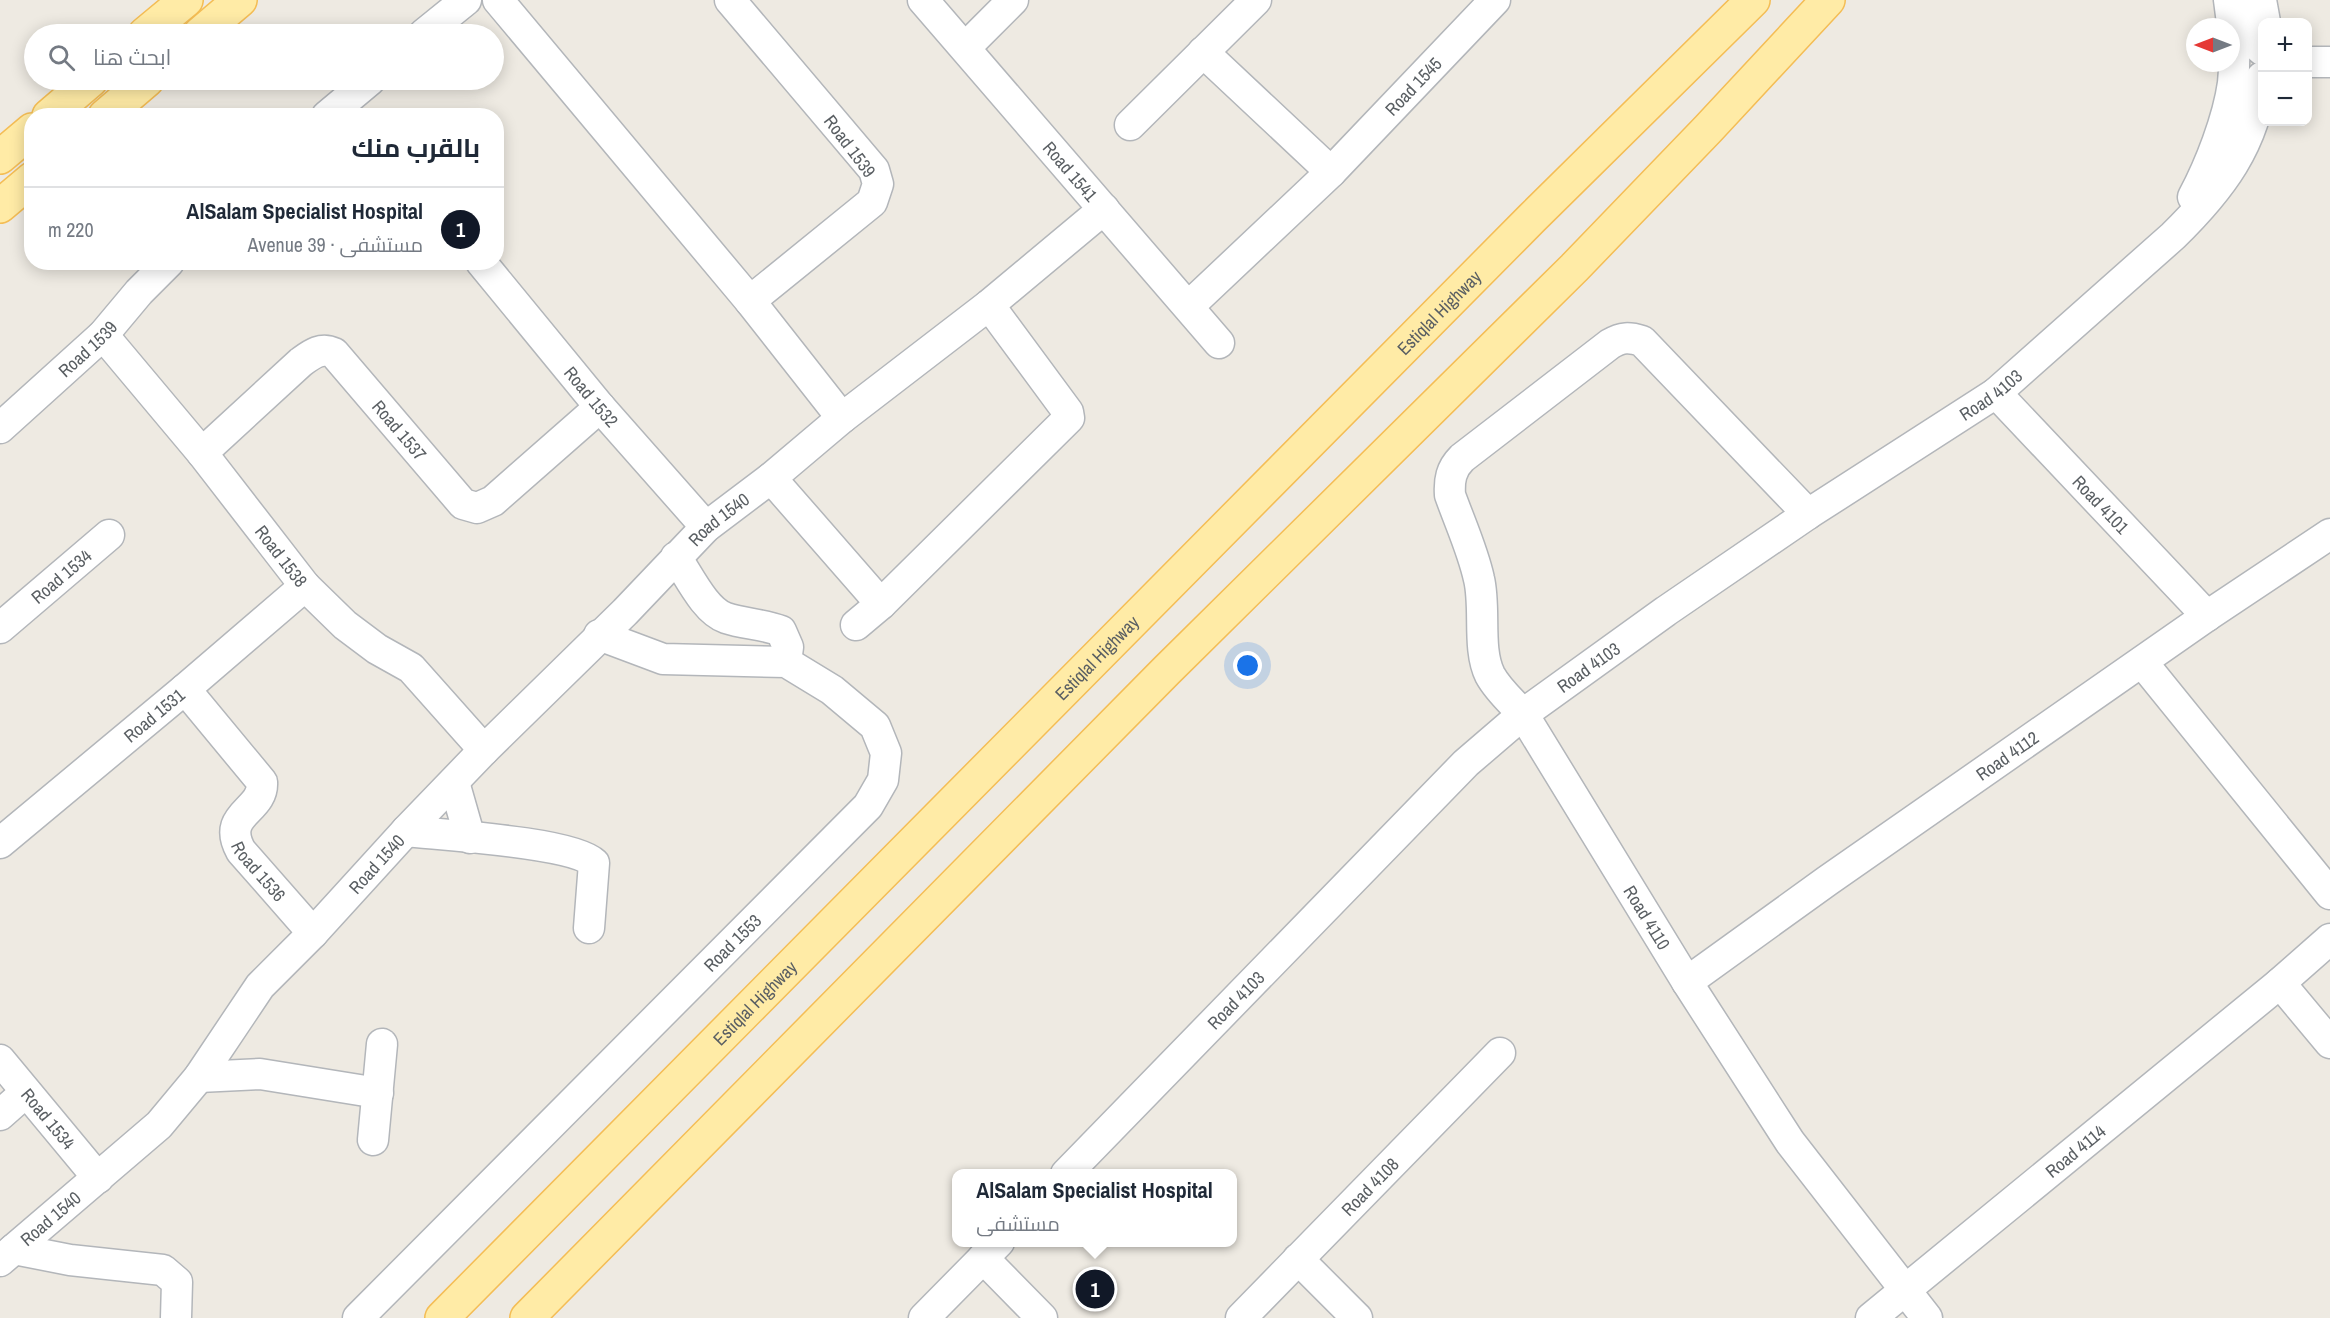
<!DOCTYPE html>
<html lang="ar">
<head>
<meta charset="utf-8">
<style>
  :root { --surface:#fff; --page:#f6f6f7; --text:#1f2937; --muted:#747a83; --line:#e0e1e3; --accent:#111827 }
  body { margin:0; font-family:"Archivo Narrow",Cairo,sans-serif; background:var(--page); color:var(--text); direction:rtl }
  .controls { position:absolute; right:18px; top:18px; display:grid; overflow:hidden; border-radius:12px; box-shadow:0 3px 15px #0003 }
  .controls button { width:54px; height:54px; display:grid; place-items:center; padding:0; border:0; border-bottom:2px solid var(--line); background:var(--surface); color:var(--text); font:30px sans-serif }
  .compass { position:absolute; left:2186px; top:18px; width:54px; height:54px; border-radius:50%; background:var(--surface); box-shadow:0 3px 15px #0003; rotate:270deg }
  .you { position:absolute; left:1248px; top:666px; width:21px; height:21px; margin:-15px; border:4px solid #fff; border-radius:50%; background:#1a73e8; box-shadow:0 0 0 9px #1a73e833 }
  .badge { display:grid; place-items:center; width:39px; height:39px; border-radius:50%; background:var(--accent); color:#fff; font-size:20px; font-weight:700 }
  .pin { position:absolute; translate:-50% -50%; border:3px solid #fff; box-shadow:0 2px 6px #0006 }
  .popup { position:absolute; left:952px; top:1169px; width:285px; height:78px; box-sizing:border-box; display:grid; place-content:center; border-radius:12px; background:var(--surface); filter:drop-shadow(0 2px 4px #0005); font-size:20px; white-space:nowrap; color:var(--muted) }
  .popup b { font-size:22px; color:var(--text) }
  .popup::after { content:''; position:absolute; left:50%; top:100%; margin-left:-12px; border:12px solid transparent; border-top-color:var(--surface) }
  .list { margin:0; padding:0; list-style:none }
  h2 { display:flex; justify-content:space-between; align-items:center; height:78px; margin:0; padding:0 24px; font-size:26px }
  h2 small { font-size:20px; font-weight:400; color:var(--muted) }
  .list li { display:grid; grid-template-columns:39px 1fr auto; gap:18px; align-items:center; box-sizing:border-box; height:84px; padding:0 24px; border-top:2px solid var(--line) }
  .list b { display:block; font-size:22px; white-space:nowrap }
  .list p { margin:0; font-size:20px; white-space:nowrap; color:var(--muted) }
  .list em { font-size:20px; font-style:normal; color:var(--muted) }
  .icon { flex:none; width:33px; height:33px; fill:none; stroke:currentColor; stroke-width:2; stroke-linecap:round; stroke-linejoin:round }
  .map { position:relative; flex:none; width:2330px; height:1318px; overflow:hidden; direction:ltr }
  .search { position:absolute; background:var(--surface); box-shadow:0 3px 15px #0003; left:24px; top:24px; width:480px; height:66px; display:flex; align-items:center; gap:15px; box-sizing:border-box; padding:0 21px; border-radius:33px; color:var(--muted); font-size:22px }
  .panel { position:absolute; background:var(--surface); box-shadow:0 3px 15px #0003; left:24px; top:108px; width:480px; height:162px; border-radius:24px; direction:rtl }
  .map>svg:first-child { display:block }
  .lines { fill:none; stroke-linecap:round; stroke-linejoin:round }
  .minor-casing { stroke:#b3b6ba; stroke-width:33 }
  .major-casing { stroke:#f4bd55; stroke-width:36 }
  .minor { stroke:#fff; stroke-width:30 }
  .major { stroke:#ffeba6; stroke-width:33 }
  .labels { text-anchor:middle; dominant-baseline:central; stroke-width:4.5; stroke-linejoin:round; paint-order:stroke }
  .street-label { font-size:18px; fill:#5a5f63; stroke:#fff }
</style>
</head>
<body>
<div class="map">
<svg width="2330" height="1318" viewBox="0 0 2330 1318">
  <rect width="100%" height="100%" fill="#eeeae2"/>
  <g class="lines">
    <defs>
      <g id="minor">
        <path d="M498,0L750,301L842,418"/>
        <path d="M730,0L874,170L878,184L872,202L750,301"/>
        <path id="s1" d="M923,0L1219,343"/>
        <path d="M2261,0L2265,22"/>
        <path d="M2238,8L2250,39L2262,50"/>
        <path d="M424,34L466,0"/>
        <path d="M966,47L1013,0"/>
        <path d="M1203,52L1331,172"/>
        <path d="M2308,62H2330"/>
        <path d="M327,116L370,80"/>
        <path d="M1130,125L1256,0"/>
        <path d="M2193,197C2210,165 2228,119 2233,83C2236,55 2233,28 2229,0"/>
        <path id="s2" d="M481,262L600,407L706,527"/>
        <path id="s3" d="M1189,306L1331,172L1495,0"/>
        <path id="s4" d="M103,335L202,453L305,586L345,625L377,649L411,668L484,750"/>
        <path id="s5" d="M1996,393L2207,616"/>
        <path id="s6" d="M0,428L103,335L139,292L169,262"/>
        <path id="s7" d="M202,453L301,362C312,354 321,347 334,353L463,504L477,508L493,501L600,407"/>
        <path d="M771,478L881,604"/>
        <path id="s8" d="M1808,514L1642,341C1629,337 1622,337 1610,344L1462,458C1451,469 1449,480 1450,495C1460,523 1473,551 1479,579C1486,608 1477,649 1490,675C1498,690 1512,702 1523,714L1687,982L1790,1142L1927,1318"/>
        <path d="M676,557C689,576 705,611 726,618C744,624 763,624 781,631L788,647L786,662"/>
        <path d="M856,625L881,604L1069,418L1068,412L989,305"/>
        <path id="s9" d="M0,628L109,535"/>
        <path d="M2142,662L2330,894"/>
        <path id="s10" d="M185,689L262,782C264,812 220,813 241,851L313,933"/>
        <path d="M454,782L470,838"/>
        <path d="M406,831C442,835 572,842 594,863L589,928"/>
        <path id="s11" d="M0,843L185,689L305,586"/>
        <path id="s12" d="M1687,982L1827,881L2207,616L2330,534"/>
        <path d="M2280,983L2330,1043"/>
        <path id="s13" d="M0,1060L98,1178"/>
        <path d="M199,1077L260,1074L378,1093"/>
        <path d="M0,1115L26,1092"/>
        <path d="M373,1140L382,1044"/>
        <path id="s14" d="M1066,1174L1466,763L1523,714L1666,611L1808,514L1996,393L2173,236C2220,190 2256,144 2262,77"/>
        <path d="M14,1249L70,1260L163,1270L177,1282L176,1318"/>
        <path d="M983,1258L1042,1318"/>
        <path d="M1298,1259L1357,1318"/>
        <path id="s15" d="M0,1261L159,1125L199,1077L260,986L313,933L406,831L484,750L625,612L706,527L771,478L842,418L989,305L1104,209"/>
        <path id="s16" d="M358,1318L868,806L883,780L886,753L875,726L832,690L786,662L663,659L599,635"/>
        <path d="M924,1318L999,1242"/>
        <path id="s17" d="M1241,1318L1500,1053"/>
        <path id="s18" d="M1871,1318L2280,983L2330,939"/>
      </g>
      <g id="major">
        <path d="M145,34L186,0"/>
        <path d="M200,34L240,0"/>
        <path d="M49,116L91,80"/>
        <path d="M105,116L147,80"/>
        <path d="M0,157L32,130"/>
        <path d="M0,206L32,179"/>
        <path id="s19" d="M442,1318L1532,218L1753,0"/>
        <path d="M527,1318L1166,671L1574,268L1708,129L1828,0"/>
      </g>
    </defs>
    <!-- minor casing -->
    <use href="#minor" class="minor-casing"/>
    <!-- major casing -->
    <use href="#major" class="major-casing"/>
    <!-- minor -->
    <use href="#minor" class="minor"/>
    <!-- major -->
    <use href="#major" class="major"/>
  </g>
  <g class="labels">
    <!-- street labels -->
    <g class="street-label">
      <text stroke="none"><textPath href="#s3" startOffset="314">Road 1545</textPath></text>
      <text transform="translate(850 146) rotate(53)">Road 1539</text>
      <text stroke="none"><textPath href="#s1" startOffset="226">Road 1541</textPath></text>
      <text stroke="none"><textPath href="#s19" startOffset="1416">Estiqlal Highway</textPath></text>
      <text stroke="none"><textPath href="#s6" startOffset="118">Road 1539</textPath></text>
      <text stroke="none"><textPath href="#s14" startOffset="1215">Road 4103</textPath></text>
      <text stroke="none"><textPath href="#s2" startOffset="174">Road 1532</textPath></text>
      <text stroke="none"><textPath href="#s7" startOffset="272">Road 1537</textPath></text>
      <text stroke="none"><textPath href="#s5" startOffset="153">Road 4101</textPath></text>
      <text stroke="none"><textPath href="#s15" startOffset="1036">Road 1540</textPath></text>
      <text stroke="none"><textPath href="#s4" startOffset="284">Road 1538</textPath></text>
      <text stroke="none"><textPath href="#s9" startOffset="80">Road 1534</textPath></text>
      <text stroke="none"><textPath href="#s19" startOffset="930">Estiqlal Highway</textPath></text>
      <text stroke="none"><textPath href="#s14" startOffset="729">Road 4103</textPath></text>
      <text stroke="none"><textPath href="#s11" startOffset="200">Road 1531</textPath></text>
      <text stroke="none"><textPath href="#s12" startOffset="392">Road 4112</textPath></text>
      <text stroke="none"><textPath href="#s15" startOffset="550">Road 1540</textPath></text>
      <text stroke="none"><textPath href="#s10" startOffset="226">Road 1536</textPath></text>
      <text stroke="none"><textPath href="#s8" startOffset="976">Road 4110</textPath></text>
      <text stroke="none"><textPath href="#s16" startOffset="530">Road 1553</textPath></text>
      <text stroke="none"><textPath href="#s14" startOffset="243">Road 4103</textPath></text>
      <text stroke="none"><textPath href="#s19" startOffset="444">Estiqlal Highway</textPath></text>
      <text stroke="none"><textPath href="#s13" startOffset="76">Road 1534</textPath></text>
      <text stroke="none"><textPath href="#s18" startOffset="264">Road 4114</textPath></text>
      <text stroke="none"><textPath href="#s17" startOffset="184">Road 4108</textPath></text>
      <text stroke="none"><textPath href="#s15" startOffset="66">Road 1540</textPath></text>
    </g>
  </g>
</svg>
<div class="controls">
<button>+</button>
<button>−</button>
</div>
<svg class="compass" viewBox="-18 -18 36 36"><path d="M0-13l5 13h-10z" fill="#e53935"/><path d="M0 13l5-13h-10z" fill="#747a83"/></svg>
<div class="you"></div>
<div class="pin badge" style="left:1095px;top:1289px">1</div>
<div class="popup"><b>AlSalam Specialist Hospital</b>مستشفى</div>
<div class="search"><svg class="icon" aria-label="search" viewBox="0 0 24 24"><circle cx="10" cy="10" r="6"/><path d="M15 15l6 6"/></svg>ابحث هنا</div>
<section class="panel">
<h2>بالقرب منك<small></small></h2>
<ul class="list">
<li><span class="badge">1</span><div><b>AlSalam Specialist Hospital</b><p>مستشفى · Avenue 39</p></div><em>220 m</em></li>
</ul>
</section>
</div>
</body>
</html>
